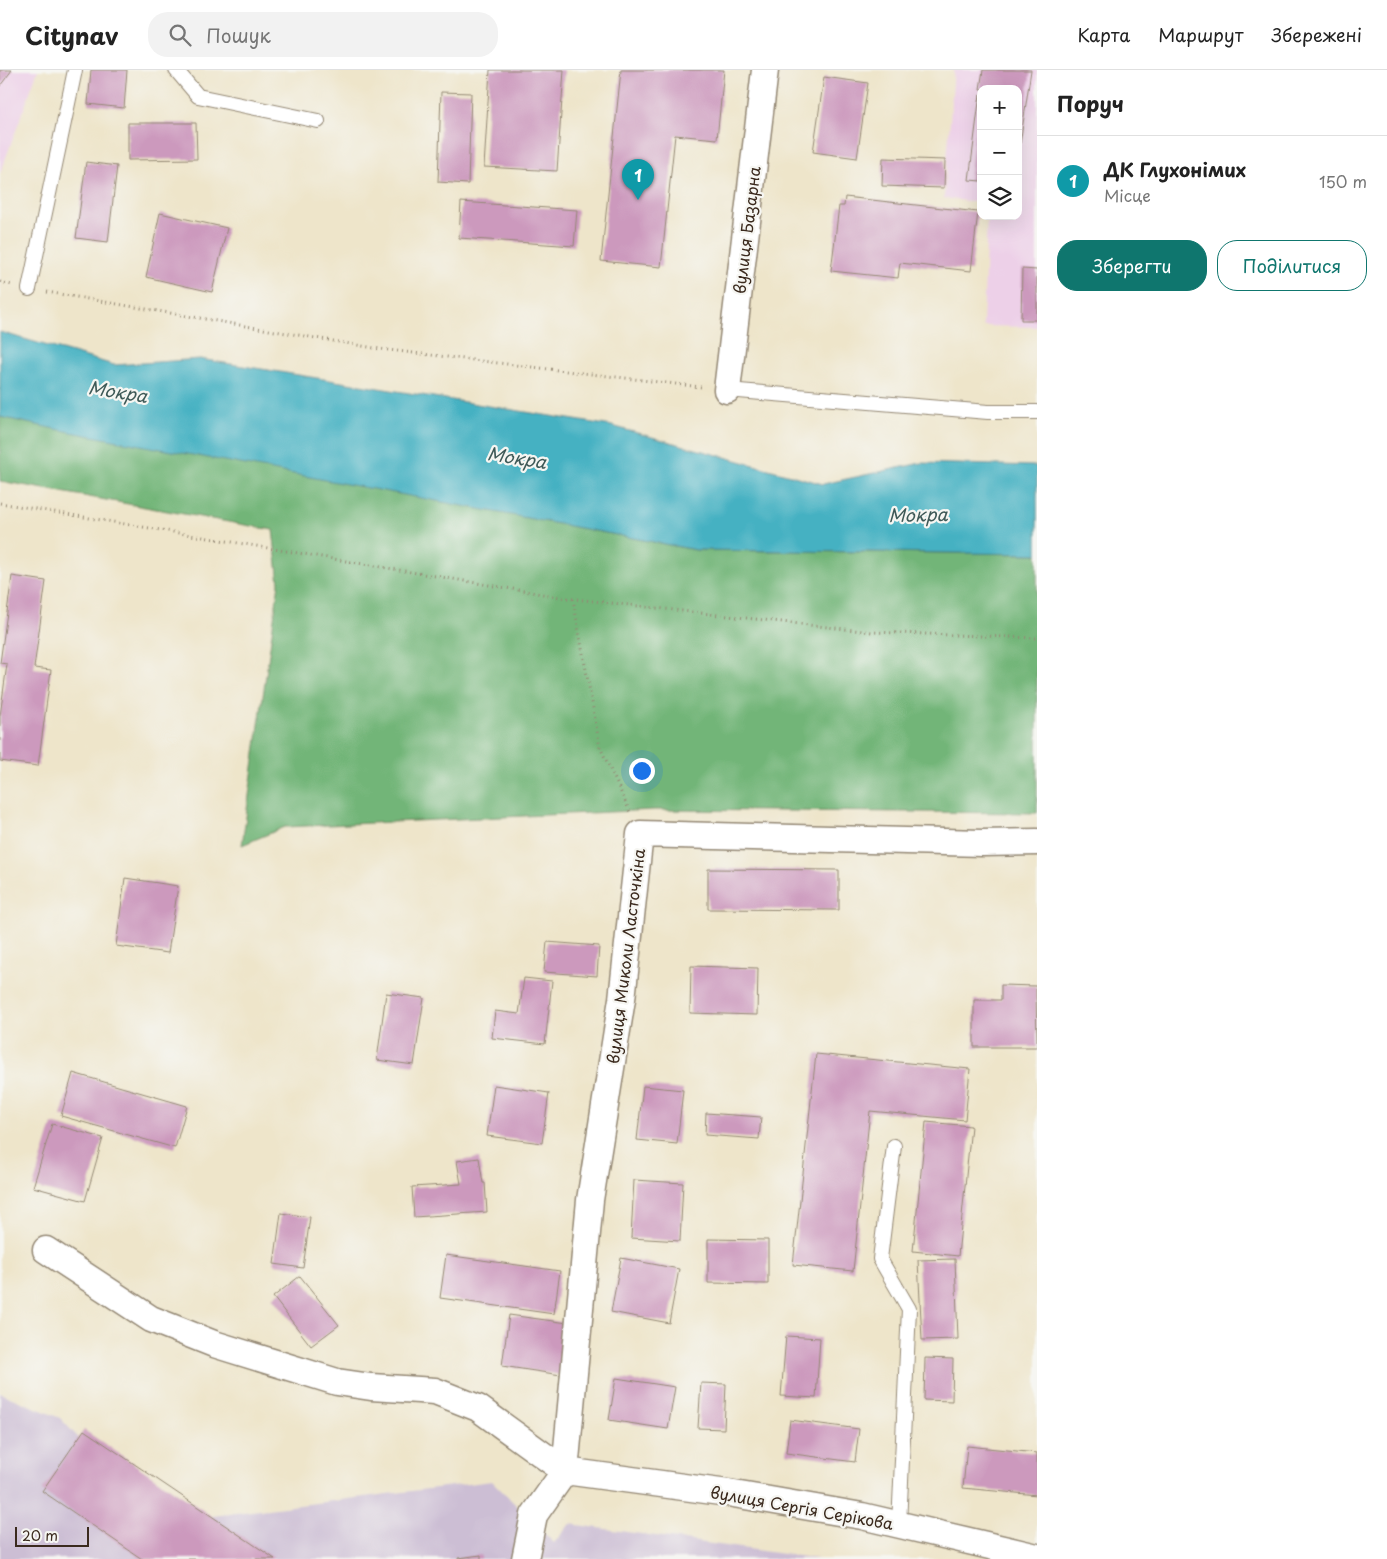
<!DOCTYPE html>
<html lang="uk">
<head>
<meta charset="utf-8">
<style>
  :root { --surface:#fff; --page:#f2f2f2; --text:#222; --muted:#767676; --line:#e0e0e0; --accent:#0f766e }
  body { margin:0; font-family:"Playpen Sans",sans-serif; background:var(--page); color:var(--text) }
  .controls { position:absolute; right:15px; top:15px; display:grid; overflow:hidden; border-radius:10px; box-shadow:0 5px 20px #0002 }
  .controls button { width:45px; height:45px; display:grid; place-items:center; padding:0; border:0; border-bottom:1px solid var(--line); background:var(--surface); color:var(--text); font:25px sans-serif }
  .scale { position:absolute; left:15px; bottom:12px; width:74px; box-sizing:border-box; padding-left:5px; border:2px solid #3b2a1e; border-top:0; font-size:14px; line-height:18px; white-space:nowrap; color:#3b2a1e; -webkit-text-stroke:4px #f6f6f2; paint-order:stroke }
  .you { position:absolute; left:641px; top:700px; width:18px; height:18px; margin:-12px; border:4px solid #fff; border-radius:50%; background:#1a73e8; box-shadow:0 0 0 8px #1a73e833 }
  .badge { display:grid; place-items:center; width:32px; height:32px; border-radius:50%; background:var(--accent); color:#fff; font-size:16px; font-weight:700 }
  .pin { position:absolute; translate:-50% -41px; filter:drop-shadow(0 1px 2px #0008) }
  .pin::after { content:''; position:absolute; top:26px; width:18px; height:15px; background:inherit; clip-path:polygon(0 0,100% 0,50% 100%) }
  .list { margin:0; padding:0; list-style:none }
  h2 { display:flex; justify-content:space-between; align-items:center; height:65px; margin:0; padding:0 20px; font-size:21px }
  h2 small { font-size:16px; font-weight:400; color:var(--muted) }
  .list li { display:grid; grid-template-columns:32px 1fr auto; gap:15px; align-items:center; box-sizing:border-box; height:90px; padding:0 20px; border-top:1px solid var(--line) }
  .list b { display:block; font-size:19px; white-space:nowrap }
  .list p { margin:0; font-size:16px; white-space:nowrap; color:var(--muted) }
  .list em { font-size:16px; font-style:normal; color:var(--muted) }
  .actions { display:flex; gap:10px; padding:15px 20px }
  .actions a { flex:1; padding:11px 0; border:1px solid var(--accent); border-radius:20px; text-align:center; font-size:18px; color:var(--accent) }
  .actions .main { background:var(--accent); color:#fff }
  .icon { flex:none; width:28px; height:28px; fill:none; stroke:currentColor; stroke-width:2; stroke-linecap:round; stroke-linejoin:round }
  .map { position:relative; flex:none; width:1037px; height:1489px; overflow:hidden }
  header { display:flex; align-items:center; gap:30px; box-sizing:border-box; height:70px; padding:0 25px; background:var(--surface); border-bottom:1px solid var(--line) }
  header strong { font-size:24px }
  nav { display:flex; gap:28px; margin-inline-start:auto; font-size:18px }
  .search { width:350px; height:45px; background:var(--page); display:flex; align-items:center; gap:12px; box-sizing:border-box; padding:0 18px; border-radius:20px; color:var(--muted); font-size:19px }
  main { display:flex }
  aside { flex:1; background:var(--surface) }
  .map>svg:first-child { display:block }
  .built { fill:#edd0e8 }
  .industrial { fill:#ccbed4 }
  .forest { fill:#72b578; stroke:#56704b }
  .water { fill:#44b1c2; stroke:#406e70 }
  .building { fill:#cc99bd }
  .lines { fill:none; stroke-linecap:round; stroke-linejoin:round }
  .service-casing { stroke:#948874; stroke-width:16 }
  .minor-casing { stroke:#948874; stroke-width:29 }
  .path { stroke:#948874; stroke-width:3; stroke-dasharray:1 4; stroke-linecap:butt }
  .service { stroke:#fff; stroke-width:14 }
  .minor { stroke:#fff; stroke-width:26 }
  .labels { text-anchor:middle; dominant-baseline:central; stroke-width:4.5; stroke-linejoin:round; paint-order:stroke }
  .street-label { font-size:16px; fill:#3b2a1e; stroke:#f6f6f2 }
  .water-label { font-size:18px; font-style:italic; fill:#3e5957; stroke:#f6f6f2 }
</style>
</head>
<body>
<header>
<strong>Citynav</strong>
<div class="search"><svg class="icon" aria-label="search" viewBox="0 0 24 24"><circle cx="10" cy="10" r="6"/><path d="M15 15l6 6"/></svg>Пошук</div>
<nav><a>Карта</a><a>Маршрут</a><a>Збережені</a></nav>
</header>
<main>
<div class="map">
<svg width="1037" height="1489" viewBox="0 0 1037 1489">
  <rect width="100%" height="100%" fill="#f6f6f2"/>
  <filter id="ink" filterUnits="userSpaceOnUse"><feTurbulence type="fractalNoise" baseFrequency=".02" numOctaves="2"/><feDisplacementMap in="SourceGraphic" scale="10" xChannelSelector="R" yChannelSelector="G"/><feConvolveMatrix kernelMatrix="1 2 1 2 8 2 1 2 1" color-interpolation-filters="sRGB"/></filter>
  <filter id="wash" filterUnits="userSpaceOnUse"><feTurbulence type="fractalNoise" baseFrequency=".0096" numOctaves="4" result="noise"/><feDisplacementMap in="SourceGraphic" scale="20" xChannelSelector="R" yChannelSelector="G"/><feGaussianBlur stdDeviation="1.12" result="paint"/><feColorMatrix in="noise" values="0 0 0 0 0 0 0 0 0 0 0 0 0 0 0 0 0 1.4 0 .05"/><feComposite in="paint" operator="in"/></filter>
  <g filter="url(#wash)">
    <rect width="100%" height="100%" fill="#eee5ca"/>
    <!-- built -->
    <path class="built" d="M0,0H38L0,104Z
      M954,0H1037V257L983,256L987,146H1018V19H981V133L944,128Z"/>
    <!-- industrial -->
    <path class="industrial" d="M0,1323L60,1348L157,1453L492,1411L554,1473L570,1454L819,1489H0Z"/>
    <!-- forest -->
    <path class="forest" d="M0,347L696,480L1037,484V743L654,740L285,757L242,775L279,513L273,460L0,411Z"/>
    <!-- water -->
    <path class="water" d="M0,262L114,295L200,289L612,356L823,414L921,393L1037,396V484L696,480L55,359L0,347Z"/>
    <g id="blocks">
      <!-- building -->
      <path class="building" d="M0,0H12L0,16Z
        M91,0H127L124,38L88,34Z
        M490,0H564L557,101L484,97Z
        M621,0H724L717,69L675,65L661,197L601,191Z
        M983,0H1031L1019,81L1018,19H980Z
        M824,7L868,13L857,88L813,82Z
        M441,22L471,23L468,114L438,112Z
        M980,24H981V111L969,110Z
        M128,53H196L197,89L128,90Z
        M883,88L945,90L944,118L882,116Z
        M86,92L117,96L108,172L76,168Z
        M845,127L978,142L971,201L900,193L898,208L831,201L839,136H844Z
        M461,132L577,140L574,176L459,168Z
        M160,143L227,158L212,222L146,207Z
        M1022,199L1037,200V250H1021Z
        M12,506L46,511L34,598L51,600L38,696L0,691V646L7,594L0,593Z
        M708,799L839,800V840L708,839Z
        M125,808L178,816L168,883L116,876Z
        M547,872L599,876L597,906L544,902Z
        M691,896L758,898L757,945L690,943Z
        M524,908L552,911L545,974L492,968L495,941L519,944Z
        M1001,915L1036,916L1037,977H974V930H1001Z
        M386,923L424,928L414,995L377,990Z
        M816,984L970,999L965,1050L870,1041L853,1201L793,1195Z
        M73,1003L187,1036L175,1078L61,1046Z
        M494,1015L549,1023L542,1073L487,1066Z
        M643,1016L683,1020L677,1074L637,1070Z
        M706,1043L761,1047L759,1069L705,1065Z
        M926,1052L971,1056L958,1186L913,1181Z
        M52,1054L103,1068L85,1131L33,1117Z
        M479,1088L483,1113H485L487,1142L414,1147L412,1117L461,1114L457,1091Z
        M634,1110L683,1113L680,1171L631,1168Z
        M281,1143L310,1147L303,1198L274,1194Z
        M708,1169L768,1170V1214L708,1213Z
        M446,1185L560,1201L554,1244L440,1228Z
        M621,1188L679,1199L669,1253L611,1242Z
        M955,1189L958,1269L922,1270L918,1190Z
        M300,1206L339,1255L311,1276L273,1227Z
        M509,1245L568,1253L561,1305L502,1296Z
        M786,1266L820,1268L816,1328L781,1326Z
        M925,1288L953,1289L952,1331L924,1330Z
        M616,1308L675,1317L668,1359L609,1350Z
        M701,1313L726,1314L724,1359L698,1358Z
        M790,1350L859,1359L855,1392L786,1383Z
        M84,1360L275,1489H142L42,1421Z
        M967,1376L1037,1383V1425L963,1418Z
        M481,1485V1489H458V1488Z"/>
    </g>
  </g>
  <g filter="url(#ink)">
    <use href="#blocks" fill-opacity="0" stroke="#948874" stroke-width="1"/>
    <g class="lines">
      <defs>
        <path id="service" d="M176,0L198,26L318,51
          M29,219L75,0
          M727,320L988,342H1037
          M894,1076L880,1189L909,1239L899,1455"/>
        <path id="minor" d="M727,320L765,0
          M46,1180L151,1249L214,1274L337,1312L371,1317L435,1321L478,1338L565,1401L728,1423L862,1446L1037,1487
          M525,1489L534,1445L565,1401L590,1130L622,929L640,764L982,773L1037,772"/>
      </defs>
      <!-- service casing -->
      <use href="#service" class="service-casing"/>
      <!-- minor casing -->
      <use href="#minor" class="minor-casing"/>
      <!-- path -->
      <path class="path" d="M0,212L12,215
        M47,222L380,279L701,317
        M0,433L566,528L872,562L1037,568
        M573,529L600,677L630,742"/>
      <!-- service -->
      <use href="#service" class="service"/>
      <!-- minor -->
      <use href="#minor" class="minor"/>
    </g>
  </g>
  <g class="labels">
    <!-- street labels -->
    <g class="street-label">
      <text transform="translate(746 160) rotate(-83)">вулиця Базарна</text>
      <text transform="translate(625 886) rotate(-83)">вулиця Миколи Ласточкіна</text>
      <text transform="translate(802 1437) rotate(10)">вулиця Сергія Серікова</text>
    </g>
    <!-- water labels -->
    <g class="water-label">
      <text transform="translate(118 321) rotate(9)">Мокра</text>
      <text transform="translate(517 387) rotate(9)">Мокра</text>
      <text transform="translate(918 444) rotate(-1)">Мокра</text>
    </g>
  </g>
</svg>
<div class="controls">
<button>+</button>
<button>−</button>
<button><svg class="icon" aria-label="layers" viewBox="0 0 24 24"><path d="M12 4l9 5-9 5-9-5zM3 14l9 5 9-5"/></svg></button>
</div>
<div class="scale">20 m</div>
<div class="you"></div>
<div class="pin badge" style="left:638px;top:130px;background:#0f9aa8">1</div>
</div>
<aside>
<h2>Поруч<small></small></h2>
<ul class="list">
<li><span class="badge" style="background:#0f9aa8">1</span><div><b>ДК Глухонімих</b><p>Місце</p></div><em>150 m</em></li>
</ul>
<div class="actions"><a class="main">Зберегти</a><a>Поділитися</a></div>
</aside>
</main>
</body>
</html>
